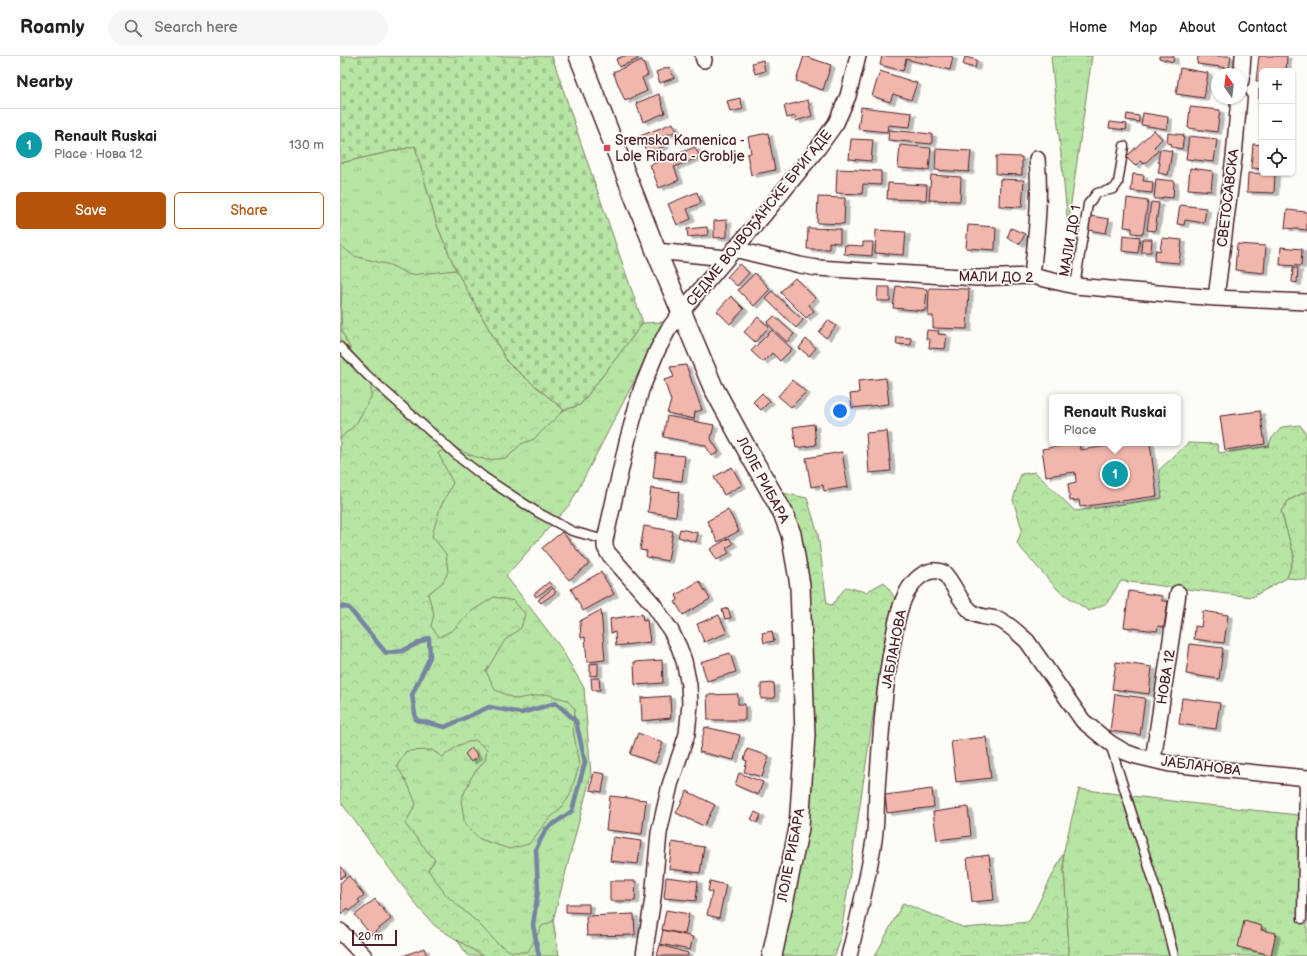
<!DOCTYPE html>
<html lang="en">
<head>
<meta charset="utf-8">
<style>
  :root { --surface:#fff; --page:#f6f6f6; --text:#202124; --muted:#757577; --line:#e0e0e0; --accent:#b45309 }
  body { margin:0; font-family:"Balsamiq Sans",sans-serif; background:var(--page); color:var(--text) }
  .controls { position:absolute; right:12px; top:12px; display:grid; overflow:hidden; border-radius:6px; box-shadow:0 1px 3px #0004 }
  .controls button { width:36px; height:36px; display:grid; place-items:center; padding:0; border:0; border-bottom:1px solid var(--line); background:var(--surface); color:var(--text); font:20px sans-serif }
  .compass { position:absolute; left:871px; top:12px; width:36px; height:36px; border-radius:50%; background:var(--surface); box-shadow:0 1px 3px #0004; rotate:346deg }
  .scale { position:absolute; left:12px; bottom:10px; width:45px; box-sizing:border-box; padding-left:4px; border:2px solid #4a1f2b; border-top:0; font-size:11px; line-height:14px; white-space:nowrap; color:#4a1f2b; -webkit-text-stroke:3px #fdfcf7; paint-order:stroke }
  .you { position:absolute; left:500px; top:355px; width:14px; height:14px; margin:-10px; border:3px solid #fff; border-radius:50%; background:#1a73e8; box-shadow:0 0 0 6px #1a73e833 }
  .badge { display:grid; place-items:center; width:26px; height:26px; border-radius:50%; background:var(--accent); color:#fff; font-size:13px; font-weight:700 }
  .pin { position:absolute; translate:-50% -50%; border:2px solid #fff; box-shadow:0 1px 4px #0006 }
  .popup { position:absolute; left:709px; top:338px; width:132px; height:52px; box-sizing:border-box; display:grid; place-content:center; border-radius:6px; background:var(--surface); filter:drop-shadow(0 1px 3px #0005); font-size:13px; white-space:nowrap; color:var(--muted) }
  .popup b { font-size:15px; color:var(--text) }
  .popup::after { content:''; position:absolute; left:50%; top:100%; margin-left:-8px; border:8px solid transparent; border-top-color:var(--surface) }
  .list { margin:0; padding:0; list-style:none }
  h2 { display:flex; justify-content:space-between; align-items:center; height:52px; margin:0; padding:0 16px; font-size:17px }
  h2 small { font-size:13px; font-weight:400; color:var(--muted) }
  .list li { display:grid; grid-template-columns:26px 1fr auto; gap:12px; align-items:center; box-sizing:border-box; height:72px; padding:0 16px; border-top:1px solid var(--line) }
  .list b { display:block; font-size:15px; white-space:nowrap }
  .list p { margin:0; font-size:13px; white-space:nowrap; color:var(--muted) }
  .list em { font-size:13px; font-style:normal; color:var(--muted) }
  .actions { display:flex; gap:8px; padding:12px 16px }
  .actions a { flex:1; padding:9px 0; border:1px solid var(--accent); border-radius:6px; text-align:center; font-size:14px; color:var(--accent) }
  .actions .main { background:var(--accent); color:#fff }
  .icon { flex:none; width:22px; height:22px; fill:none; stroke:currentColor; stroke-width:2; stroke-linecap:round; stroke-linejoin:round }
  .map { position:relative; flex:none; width:967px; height:900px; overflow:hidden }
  header { display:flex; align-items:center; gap:24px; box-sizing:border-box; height:56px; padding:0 20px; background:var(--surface); border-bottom:1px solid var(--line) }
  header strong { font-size:19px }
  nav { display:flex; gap:22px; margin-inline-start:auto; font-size:14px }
  .search { width:280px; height:36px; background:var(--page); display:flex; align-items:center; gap:10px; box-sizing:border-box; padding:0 14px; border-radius:22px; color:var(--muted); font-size:15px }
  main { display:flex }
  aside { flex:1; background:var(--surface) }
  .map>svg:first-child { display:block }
  .grass { fill:url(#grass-tufts); stroke:#808268 }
  .forest { fill:url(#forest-crowns); stroke:#808268 }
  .cemetery { fill:url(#cemetery-stones); stroke:#808268 }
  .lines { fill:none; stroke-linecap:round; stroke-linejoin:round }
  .stream { stroke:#7784a2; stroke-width:4.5 }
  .building { fill:#f1b7ad; stroke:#4a1f2b; filter:url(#shadow) }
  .service-casing { stroke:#4a1f2b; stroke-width:11 }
  .minor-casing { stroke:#4a1f2b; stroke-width:18 }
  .tertiary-casing { stroke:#4a1f2b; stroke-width:22 }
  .service { stroke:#fdfcf7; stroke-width:8 }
  .minor { stroke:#fdfcf7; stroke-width:15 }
  .tertiary { stroke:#fdfcf7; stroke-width:19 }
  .poi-dot { fill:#d1495b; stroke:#fdfcf7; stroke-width:1.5 }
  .labels { text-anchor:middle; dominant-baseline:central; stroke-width:3.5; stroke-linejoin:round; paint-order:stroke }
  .poi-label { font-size:14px; fill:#4a1f2b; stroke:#fdfcf7; text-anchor:start }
  .street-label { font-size:14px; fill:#4a1f2b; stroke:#fdfcf7 }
</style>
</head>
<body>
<header>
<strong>Roamly</strong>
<div class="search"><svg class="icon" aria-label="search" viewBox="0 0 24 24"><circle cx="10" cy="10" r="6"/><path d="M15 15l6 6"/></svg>Search here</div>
<nav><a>Home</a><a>Map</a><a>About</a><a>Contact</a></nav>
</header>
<main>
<aside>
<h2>Nearby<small></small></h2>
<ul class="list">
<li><span class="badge" style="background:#0f9aa8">1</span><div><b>Renault Ruskai</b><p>Place · Нова 12</p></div><em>130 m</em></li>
</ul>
<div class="actions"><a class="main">Save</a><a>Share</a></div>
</aside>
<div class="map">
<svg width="967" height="900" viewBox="0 0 967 900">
  <defs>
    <pattern id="grass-tufts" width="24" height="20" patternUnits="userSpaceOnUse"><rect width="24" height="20" fill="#b7e5a4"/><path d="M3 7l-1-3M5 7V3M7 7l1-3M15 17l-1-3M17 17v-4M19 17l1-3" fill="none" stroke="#9fc48d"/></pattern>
    <pattern id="forest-crowns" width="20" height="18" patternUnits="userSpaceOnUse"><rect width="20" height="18" fill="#b7e5a4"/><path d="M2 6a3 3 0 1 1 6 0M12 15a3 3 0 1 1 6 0" fill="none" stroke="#9fc48d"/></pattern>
    <pattern id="cemetery-stones" width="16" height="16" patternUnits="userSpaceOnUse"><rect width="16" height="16" fill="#b7e5a4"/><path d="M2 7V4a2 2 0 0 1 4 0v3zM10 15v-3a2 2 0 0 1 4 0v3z" fill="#9fc48d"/></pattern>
    <filter id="shadow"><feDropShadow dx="4.5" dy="2.5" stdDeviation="0" flood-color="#0004"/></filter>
  </defs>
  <rect width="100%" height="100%" fill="#fdfcf7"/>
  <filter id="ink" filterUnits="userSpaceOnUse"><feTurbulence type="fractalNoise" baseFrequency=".025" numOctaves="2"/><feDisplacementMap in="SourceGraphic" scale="8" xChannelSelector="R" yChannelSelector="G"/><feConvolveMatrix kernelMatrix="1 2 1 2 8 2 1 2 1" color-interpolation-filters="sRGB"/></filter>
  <g filter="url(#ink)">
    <!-- grass -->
    <path class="grass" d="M711,0H752L728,169Z
      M75,90L97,169L116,214L167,307L224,354L240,349L303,267L325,266L231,447L166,520L221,592L244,632L251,719L213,865L219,900H128L0,711V107Z
      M967,435V524L947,522L954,500L941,455L949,444Z
      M739,733L840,746L967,760V900H728L729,895L723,798Z"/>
    <!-- forest -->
    <path class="forest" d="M0,189L14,200L50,209L70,219L116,214L168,307L224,354L194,383L181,388L167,402L147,404L130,399L111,390L98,397L113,427L100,452L92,480L106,498L108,516L103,526L88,538L94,558L91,570L99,581L113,574L129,557L154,541L174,545L185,558L181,572L165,584L146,615L155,634L176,643L206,638L227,644L235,653L233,672L239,710L229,741L220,753L207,765L189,788L169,793L140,783L125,769L121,744L132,720L145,704L147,693L135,684L119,689L102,701L92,694L66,695L57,710L68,728L76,748L65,768L95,804L88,814L106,839L138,867L158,888L172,896H188L202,870L213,865L219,900H143L95,870L78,851L0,745V382L16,368L31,341V317L12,296L2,276L1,255L2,228L0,223Z
      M960,369L965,376L967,389V435L949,444L941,455L954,500L947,522L912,541L781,525L767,547L749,555L718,534L677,488L682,473L673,444L681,418L695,416L735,455L822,442L819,414L848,387L877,388L879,397L929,390L931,383L942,371Z
      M443,437L467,442L478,478L487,548L492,549L506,531L526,536L544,526L557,545L544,585L500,885L495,900H441L468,773L475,677L470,528L460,474L452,452Z
      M723,798L729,895L728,900H535L563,847L625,872L689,866Z"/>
    <!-- cemetery -->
    <path class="cemetery" d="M0,0H212L244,96L303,267L240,349L224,354L168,307L116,214L97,169L75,90L0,107Z"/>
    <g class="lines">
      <!-- stream -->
      <path class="stream" d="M0,550L9,552L46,597L62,595L89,582L90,601L72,639L76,664L105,671L149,651L181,657L216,647L236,665L245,706L232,755L206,773L196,793L198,835L193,869L199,900"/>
    </g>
    <!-- building -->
    <path class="building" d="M284,0H296L298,3L279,11L276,3Z
      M464,0L491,9L483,34L456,25Z
      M542,0H610L613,1L610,14L566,3L563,15L540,9Z
      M819,0H834L833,6L819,2Z
      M858,0H891L889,12L857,8Z
      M919,0H947L946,15H922V25H916Z
      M625,1L637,4L635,12L623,9Z
      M302,4L308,19L302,22L307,35L285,45L273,16Z
      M423,4L425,15L415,18L412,7Z
      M329,11L334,22L320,27L316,16Z
      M840,12L868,17L864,42L836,38Z
      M540,15L577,27L571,44L553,38L550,46L532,40Z
      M919,33L922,34V51L919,50Z
      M319,38L325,57L303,66L296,47Z
      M400,42L403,53L390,56L387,45Z
      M468,44L472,60L456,65L455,60L447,62L444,50Z
      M521,51L572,57L570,71L548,69L547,76L518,73Z
      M850,51L880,54L877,76L848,72Z
      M803,57L828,61L827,73L801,69Z
      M787,58L799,60V66L786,64Z
      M770,66L787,68L786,74L769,72Z
      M333,67L337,75L321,81L325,90L307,97L300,80Z
      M549,74L592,78V88L548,84Z
      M814,74L822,83L814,91L818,95L804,108L800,105L795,110L786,101Z
      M428,77L435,114L411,119L407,98L411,97L408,81Z
      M828,77L844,79L842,93L831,91L832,88L827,87Z
      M849,80L877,83L874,106L846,103Z
      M511,83L533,84L531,105L509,103Z
      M913,88L922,89V113L911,112Z
      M560,89L591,92L589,114L558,112Z
      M355,91L360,101L334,111L339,124L319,132L310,109Z
      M596,93L631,95L629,116L595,114Z
      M820,93L832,95L828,119L818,117L820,107L818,106Z
      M656,100L682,101V119L656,118Z
      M850,112L873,115L871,135L848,133Z
      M497,113L541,115V129L523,128L522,138L496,137Z
      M908,117L935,118L934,137L907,136Z
      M793,118L804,119L803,125L813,126L812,137L791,135Z
      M591,119L621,121L620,145L589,144Z
      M660,123L684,124L682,151L659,150Z
      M816,123L834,125L833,142L823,141L822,143H814Z
      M548,127L587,129L586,144L547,143Z
      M357,136L361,147L347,153L351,163L337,169L328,148Z
      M478,141L505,142L504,168L477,167Z
      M787,142L808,145L803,178L792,177V172L784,171Z
      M811,146L819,147L815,175L807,174Z
      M840,149L866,152L864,167L845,164L844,169L837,168Z
      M947,154L967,156V174L945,172Z
      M751,160L769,163L766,177L748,174Z
      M387,164V181L374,182V165Z
      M628,169L656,171L655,194L626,192Z
      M367,171L368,179L348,181L347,173Z
      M468,172L500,173V187L489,186V193H467Z
      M671,172L685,178L680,188L667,182Z
      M536,174L566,176L564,199L535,197Z
      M783,179L800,181L798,197L782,195Z
      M822,182L842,184L839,207L814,205L816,194L820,195Z
      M802,183H812L811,196H801Z
      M523,186H533L532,200L504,198L505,189L523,190Z
      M897,188L926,190L924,217L895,214Z
      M941,191L962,193L961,210L940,209Z
      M399,208L409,217L397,230L387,221Z
      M953,212H958L957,227L952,226Z
      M415,217L430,233L414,250L398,234Z
      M455,222L475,242L469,249L474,255L466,262L440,236Z
      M556,230L587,233L585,255L553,252Z
      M538,231H550V245H537Z
      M589,232L629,233L627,273L593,272V260H588Z
      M432,235L463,264L456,272L425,242Z
      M391,240L404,253L390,268L377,255Z
      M434,260L454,278L447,286L427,267Z
      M418,261L429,271L415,286L404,276Z
      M488,264L496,270L486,282L479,276Z
      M432,274L452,293L440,305L432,297L423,306L411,295Z
      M587,274L599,275L598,278L607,279L605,293L589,292L590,283H586Z
      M557,281L571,282V289L556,288Z
      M466,283L476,292L469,300L459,292Z
      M346,309L362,354L355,356L354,363L327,357L331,345L324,324L334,321L330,311Z
      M546,322L549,348L512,352L510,338L519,337L518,325Z
      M452,324L466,336L451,351L438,340Z
      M422,337L430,345L421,354L413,346Z
      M920,355L925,388L885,394L880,360Z
      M327,360L374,369L371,383L379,396L372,400L365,389L323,381Z
      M474,368L476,389L456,392L453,371Z
      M547,375L551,415L529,417L526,377Z
      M739,387L740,394L788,387H810L817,440L740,451L739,444L730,445L728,428L736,426L735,416L706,420L702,393Z
      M502,396L508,431L484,435L483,429L471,431L466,402Z
      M316,397L345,400L342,425L313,422Z
      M392,411L402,429L384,439L374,421Z
      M311,432L339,436L336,460L308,456Z
      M388,454L399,475L378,486L367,465Z
      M304,470L333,475L328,505L306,501L307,495L300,494Z
      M340,473L358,477L356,486L338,481Z
      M222,476L249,508L229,524L202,492Z
      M389,482L393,488L386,492L389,497L377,504L370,493Z
      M261,516L274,538L243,555L231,533Z
      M359,525L370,543L343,559L335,546L338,544L336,539Z
      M209,526L212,530L196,541L194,538Z
      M213,532L216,536L201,547L198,544Z
      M789,535L822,540V545H828L824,571L818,570L817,575L784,571Z
      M388,552L391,562L385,563L382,554Z
      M261,554L265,604L247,606L245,581L241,582L240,565Z
      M863,555L888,559L884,587L854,583L855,570L861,571Z
      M302,558L303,565L307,564L310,586L276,590L275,576L271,577L270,563Z
      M379,559L387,577L364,586L357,568Z
      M432,575L434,585L424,587L422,577Z
      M850,588L883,592L879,623L846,618Z
      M390,597L396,616L367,625L361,606Z
      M322,604L323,627L295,629L294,606Z
      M776,606L812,611L809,638L772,633Z
      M258,607V619L250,620V608Z
      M251,622H259L260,634H252Z
      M434,627L435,642L421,643V628Z
      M398,638V648H405V664H368L367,639Z
      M775,638L805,642L800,679L770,675Z
      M330,640L331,662L302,665L301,642Z
      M842,642L880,647L876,673L839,668Z
      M365,671L400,679L394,704L359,696Z
      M298,677L323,687L315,707L290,698Z
      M646,681L651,722L616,726L611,685Z
      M131,692L138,700L131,706L125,698Z
      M407,693L429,700L422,721L404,716L407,705L404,704Z
      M254,716L265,718L262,736L250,734Z
      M399,717L423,726L418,739L395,729Z
      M592,733L594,751L547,757L545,739Z
      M347,735L375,749L364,770L336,757Z
      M270,740L306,744L302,778L266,774Z
      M628,751L631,780L597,784L593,756Z
      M415,756L421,759L417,767L411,763Z
      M273,781L301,785L298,808L270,805Z
      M332,786L364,791L360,817L329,813Z
      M649,799L654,844L632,846L627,802Z
      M0,810L6,818L0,823Z
      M9,820L24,839L18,844L20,846L10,855L8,852L1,858L0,827Z
      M326,821L358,825L356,845L324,842Z
      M270,825H296L295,845H270Z
      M370,825L386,829L379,862L367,859L372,836L368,835Z
      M35,843L51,863L31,879L15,859Z
      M226,848H249V857L226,856Z
      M326,854L349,858L345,878L322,874Z
      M294,858L295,879L247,880L246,860Z
      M904,865L922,870L921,874L936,877L931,899L898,891Z
      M323,874L353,881L350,894L320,888Z
      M320,889L348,897V900H317Z
      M84,892L87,900H63Z"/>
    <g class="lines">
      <defs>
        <path id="service" d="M735,230L748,148L757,137L774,133L778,127L784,90
          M0,291L27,319L121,403L144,421L197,456L232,475L265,484
          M770,688L821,849L834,900
          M962,863L964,722"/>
        <path id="minor" d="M363,0L364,4
          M901,25L903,0
          M394,193L460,209L477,212L637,222L692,220L735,230L876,242L967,246
          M316,195L386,202
          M692,220C696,181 701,142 697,103
          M876,242L894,101L899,42
          M813,704L838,537
          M0,875L24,900
          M304,900L313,842L319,777L330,729L347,678L350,648L349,629L344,605L339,591L331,575L313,548L268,497L265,491V484L287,386L301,334L317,295L328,274L342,255L423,160L478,92L496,67L508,40L518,0
          M509,900C518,862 528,823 534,784C537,763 536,741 538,720C541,677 544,633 552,591C555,573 558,554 566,538C573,524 588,509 604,517C615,529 620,547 633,557C641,562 652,561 660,564C670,569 679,578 687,585L743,665L770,687L785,696L796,700L830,708L967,722"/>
        <path id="tertiary" d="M239,0L316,195L373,331L404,388L443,457L451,478L460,529L465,679L459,772L432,900"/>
      </defs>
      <!-- service casing -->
      <use href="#service" class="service-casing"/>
      <!-- minor casing -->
      <use href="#minor" class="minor-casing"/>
      <!-- tertiary casing -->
      <use href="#tertiary" class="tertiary-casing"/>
      <!-- service -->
      <use href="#service" class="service"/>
      <!-- minor -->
      <use href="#minor" class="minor"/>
      <!-- tertiary -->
      <use href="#tertiary" class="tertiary"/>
    </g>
  </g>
  <!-- markers -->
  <rect class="poi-dot" x="263" y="88" width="8" height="8" rx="2"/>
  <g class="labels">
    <!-- poi labels -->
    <g class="poi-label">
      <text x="275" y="84">Sremska Kamenica -<tspan x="275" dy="16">Lole Ribara - Groblje</tspan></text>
    </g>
    <!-- street labels -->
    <g class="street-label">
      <text transform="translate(888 142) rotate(-83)">СВЕТОСАВСКА</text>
      <text transform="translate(419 162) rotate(-51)">СЕДМЕ ВОЈВОЂАНСКЕ БРИГАДЕ</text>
      <text transform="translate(730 185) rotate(-80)">МАЛИ ДО 1</text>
      <text transform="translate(656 221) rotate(1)">МАЛИ ДО 2</text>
      <text transform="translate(423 424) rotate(62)">ЛОЛЕ РИБАРА</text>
      <text transform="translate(554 593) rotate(-79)">ЈАБЛАНОВА</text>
      <text transform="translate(826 621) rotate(-81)">НОВА 12</text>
      <text transform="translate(861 710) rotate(7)">ЈАБЛАНОВА</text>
      <text transform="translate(451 799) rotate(-79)">ЛОЛЕ РИБАРА</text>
    </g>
  </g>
</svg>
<div class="controls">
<button>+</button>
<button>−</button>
<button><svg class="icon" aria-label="locate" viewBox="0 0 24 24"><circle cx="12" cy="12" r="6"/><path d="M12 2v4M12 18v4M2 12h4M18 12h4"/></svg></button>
</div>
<svg class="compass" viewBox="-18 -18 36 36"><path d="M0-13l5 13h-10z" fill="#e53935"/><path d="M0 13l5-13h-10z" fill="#757577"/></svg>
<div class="scale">20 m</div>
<div class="you"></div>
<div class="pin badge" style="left:775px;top:418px;background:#0f9aa8">1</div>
<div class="popup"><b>Renault Ruskai</b>Place</div>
</div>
</main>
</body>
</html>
